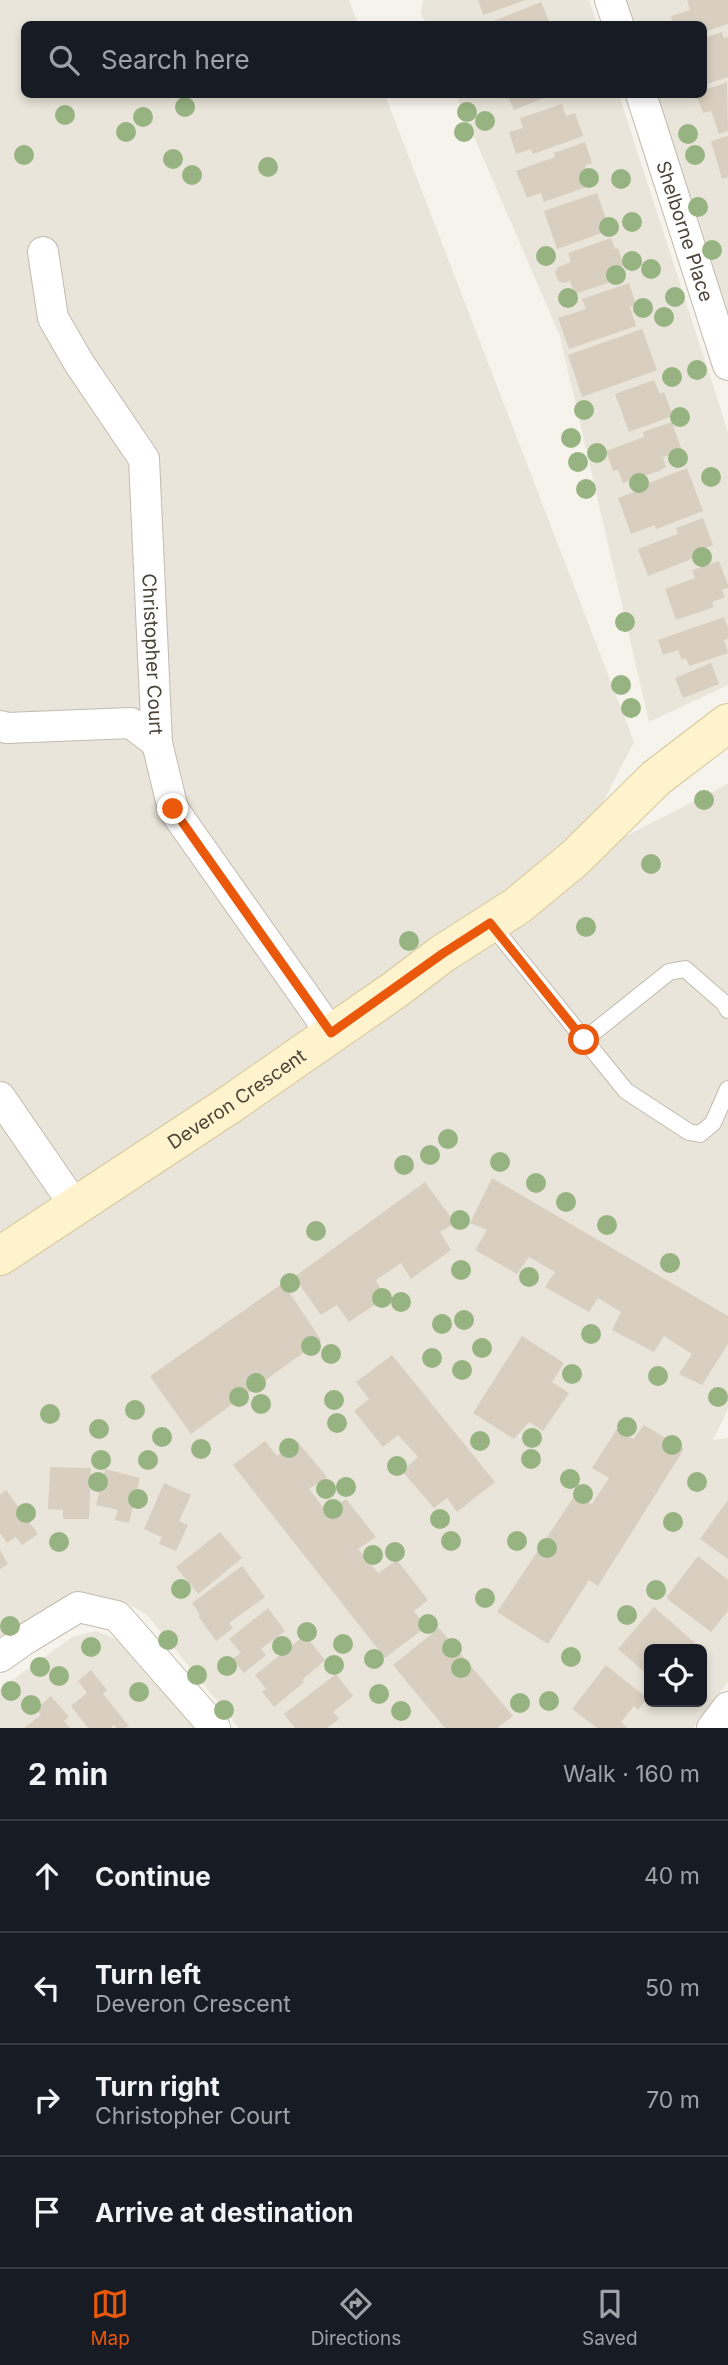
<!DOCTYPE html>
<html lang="en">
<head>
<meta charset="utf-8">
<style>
  :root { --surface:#171b24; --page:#20242c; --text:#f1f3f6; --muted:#9ea1a6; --line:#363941; --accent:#ea580c }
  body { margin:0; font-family:Inter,sans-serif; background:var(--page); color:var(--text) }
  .controls { position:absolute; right:21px; bottom:21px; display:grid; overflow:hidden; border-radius:10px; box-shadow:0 4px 10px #0003 }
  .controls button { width:63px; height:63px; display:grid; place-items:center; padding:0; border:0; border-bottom:2px solid var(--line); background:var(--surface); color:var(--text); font:35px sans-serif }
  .stop { position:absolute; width:21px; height:21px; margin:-16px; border:5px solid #ea580c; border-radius:50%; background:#fff }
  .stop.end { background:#ea580c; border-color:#fff; box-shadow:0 2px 7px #0008 }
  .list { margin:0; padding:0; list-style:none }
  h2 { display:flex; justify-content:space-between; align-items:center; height:91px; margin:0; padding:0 28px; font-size:30px }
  h2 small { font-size:23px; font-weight:400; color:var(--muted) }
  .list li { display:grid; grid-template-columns:46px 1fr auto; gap:21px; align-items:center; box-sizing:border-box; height:112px; padding:0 28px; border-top:2px solid var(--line) }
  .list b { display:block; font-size:26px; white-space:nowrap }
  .list p { margin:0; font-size:23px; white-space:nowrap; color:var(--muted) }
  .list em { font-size:23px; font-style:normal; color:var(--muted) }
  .icon { flex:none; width:38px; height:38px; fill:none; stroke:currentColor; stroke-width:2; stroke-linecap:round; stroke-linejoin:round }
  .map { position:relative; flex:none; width:728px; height:1728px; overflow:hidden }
  .search { position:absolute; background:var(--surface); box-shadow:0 4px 10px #0003; left:21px; right:21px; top:21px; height:77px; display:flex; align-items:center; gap:18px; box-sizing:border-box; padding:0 24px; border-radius:10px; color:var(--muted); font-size:26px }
  .sheet { height:539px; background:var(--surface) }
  nav { display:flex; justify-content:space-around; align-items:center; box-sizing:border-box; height:98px; border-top:2px solid var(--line); background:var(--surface); font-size:19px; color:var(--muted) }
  nav a { display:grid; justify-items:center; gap:4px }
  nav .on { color:var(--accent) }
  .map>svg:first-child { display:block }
  .residential { fill:#eae5da; fill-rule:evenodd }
  .building { fill:#d8cfc1 }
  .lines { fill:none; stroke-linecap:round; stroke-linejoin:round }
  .lane-casing { stroke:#c2bbae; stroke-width:18 }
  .street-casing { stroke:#c2bbae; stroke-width:32 }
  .secondary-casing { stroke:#d6c79b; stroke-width:40 }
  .lane { stroke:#fff; stroke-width:16 }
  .street { stroke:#fff; stroke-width:30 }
  .secondary { stroke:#fff3cd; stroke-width:38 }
  .tree { fill:#97b381 }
  .route { stroke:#ea580c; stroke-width:9 }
  .labels { text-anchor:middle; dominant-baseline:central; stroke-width:6; stroke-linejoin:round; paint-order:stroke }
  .street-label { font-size:19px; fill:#4b4439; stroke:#fff }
</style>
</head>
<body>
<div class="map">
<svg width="728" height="1728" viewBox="0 0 728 1728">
  <rect width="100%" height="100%" fill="#f6f3ec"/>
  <!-- residential -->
  <path class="residential" d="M0,0H349L358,24H24V94L385,95L634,742L571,864L728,784V1409L713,1440L728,1438V1682L693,1728H239L147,1615L125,1602L89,1596L53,1604L0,1641ZM649,1649H702V1702H649Z
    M423,0H589L597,24H426L421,14Z
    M619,0H728V332L656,95L704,94V24H631Z
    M456,95H619L728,432V685L649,722L560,336Z
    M96,1631L123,1642L195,1728H0V1689L72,1637Z"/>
  <!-- building -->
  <path class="building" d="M478,0H526L483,15Z
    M687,0H728V24L704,32V24H673L671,16L690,10Z
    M541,2L550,24H486Z
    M722,32L724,38L728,37V77L704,85V38Z
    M727,82L728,131L719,134L711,111L703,113L696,94H704V90Z
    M496,95H552L514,110L507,95L498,99Z
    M562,104L566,116L575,113L583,136L533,154L531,149L516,154L509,132L523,128L520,118Z
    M728,136V177L722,179L711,141Z
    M585,142L592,163L585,166L592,185L544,202L541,193L527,198L516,171L555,157L554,153Z
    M597,193L607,222L599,225L602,233L557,249L544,211Z
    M611,238L615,249L618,248L624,265L617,268L618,273L612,275L614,281L575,294L570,281L564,283L558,281L555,272L558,267L571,262L568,253Z
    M629,283L636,305L630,307L636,326L569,349L558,318L586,309L582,299Z
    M642,329L657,370L582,397L568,355Z
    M654,380L660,394L664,392L673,416L629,432L615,394Z
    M672,422L682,451L663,457L666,467L659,471L623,483L618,470L613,471L606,451L644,437L643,432Z
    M687,468L703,511L656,529L655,525L631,534L618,498L645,488L644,485Z
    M703,518L713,545L697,551L699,556L648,576L638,549L678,534L676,528Z
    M719,561L728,585V588L722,590L725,597L712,602L714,607L676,620L665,589L695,578L692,570Z
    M724,617L728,628V639L724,640L728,653L689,666L686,658L682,660L678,650L663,655L658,640Z
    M711,663L719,684L683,698L675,678Z
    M492,1178L728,1316V1344L702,1385L679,1374L692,1354L664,1336L654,1352L612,1330L621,1312L598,1298L589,1312L545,1287L555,1272L529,1257L517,1274L475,1250L487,1230L470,1223Z
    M425,1182L455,1223L440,1232L451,1250L411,1279L401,1263L376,1280L385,1298L349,1322L337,1305L321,1315L294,1277Z
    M283,1283L321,1340L191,1434L150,1376Z
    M522,1336L564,1363L552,1382L569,1393L543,1431L529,1422L514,1439L473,1413Z
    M392,1355L495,1482L457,1512L447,1498L434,1508L402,1471L418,1457L398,1435L383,1447L354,1411L369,1399L356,1382Z
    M644,1425L684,1449L598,1586L589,1580L548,1644L497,1612L575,1495L592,1504L609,1478L592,1468L617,1429L633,1439Z
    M265,1441L277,1456L297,1441L327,1477L309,1489L327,1512L346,1499L376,1537L358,1549L378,1573L397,1560L428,1600L414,1611L426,1627L385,1658L233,1465Z
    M50,1467L91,1468L89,1519H63V1510L48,1509Z
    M105,1469L140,1478L129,1523L115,1520L118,1510L96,1505Z
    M164,1483L191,1495L179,1521L188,1525L176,1551L159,1544L162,1537L144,1529Z
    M6,1490L38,1534L22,1545L16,1537L7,1543L0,1533V1495Z
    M728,1500V1559L700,1539Z
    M220,1532L242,1558L198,1594L176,1567Z
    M0,1550L8,1564L0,1569Z
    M698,1556L728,1580V1611L711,1632L666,1598Z
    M242,1566L265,1597L229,1623L233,1628L216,1641L198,1616L200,1615L192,1603Z
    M654,1607L695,1643L689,1649H649V1676L618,1649Z
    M268,1608L285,1631L261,1649L266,1655L244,1673L232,1659L241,1653L229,1639Z
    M439,1628L513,1716L497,1728H445L393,1665Z
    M305,1635L325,1660L302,1680L304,1682L274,1707L262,1692L266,1689L255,1675Z
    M606,1665L647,1698L638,1710L634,1706L621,1722L628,1728H597L572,1709Z
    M91,1670L107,1690L103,1694L129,1726L125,1728H116L114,1725L111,1728H88L71,1706L87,1693L78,1681Z
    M336,1674L353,1696L333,1712L339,1719L327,1728H295L284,1714Z
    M51,1696L69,1717L64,1721L70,1728H24L41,1715L36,1709Z"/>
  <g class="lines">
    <defs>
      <path id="lane" d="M490,923L626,1091L689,1132L700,1134L713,1123L728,1089
        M584,1040L669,972L685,969L724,1003L728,1010"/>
      <g id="street">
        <path d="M610,0L618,24"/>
        <path id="s1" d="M641,94L728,365"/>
        <path id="s2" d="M43,252L53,318L79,363L144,459L157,743L173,809L331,1033"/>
        <path d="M0,726L7,728L131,723L157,743"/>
        <path d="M0,1097L75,1206"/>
        <path d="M0,1657L24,1640L78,1607L117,1616L215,1728"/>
        <path d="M712,1728L728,1707"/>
      </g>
      <g id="secondary">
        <path id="s3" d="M0,1256L229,1105L396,989L442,954L517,906L575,858L656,778L728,723"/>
      </g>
    </defs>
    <!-- lane casing -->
    <use href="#lane" class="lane-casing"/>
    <!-- street casing -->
    <use href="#street" class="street-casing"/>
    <!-- secondary casing -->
    <use href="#secondary" class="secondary-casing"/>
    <!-- lane -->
    <use href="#lane" class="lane"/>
    <!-- street -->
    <use href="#street" class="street"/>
    <!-- secondary -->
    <use href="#secondary" class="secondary"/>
  </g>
  <!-- trees -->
  <g class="tree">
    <circle cx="185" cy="107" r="10"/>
    <circle cx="467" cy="112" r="10"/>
    <circle cx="65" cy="115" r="10"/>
    <circle cx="143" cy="117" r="10"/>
    <circle cx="485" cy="121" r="10"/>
    <circle cx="126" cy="132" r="10"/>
    <circle cx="464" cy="132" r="10"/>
    <circle cx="688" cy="134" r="10"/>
    <circle cx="24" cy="155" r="10"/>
    <circle cx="695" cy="155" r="10"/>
    <circle cx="173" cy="159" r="10"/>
    <circle cx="268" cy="167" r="10"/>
    <circle cx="192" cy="175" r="10"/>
    <circle cx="589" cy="178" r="10"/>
    <circle cx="621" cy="179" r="10"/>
    <circle cx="698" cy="207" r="10"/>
    <circle cx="632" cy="222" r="10"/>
    <circle cx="609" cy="227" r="10"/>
    <circle cx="712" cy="250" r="10"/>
    <circle cx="546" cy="256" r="10"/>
    <circle cx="632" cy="261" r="10"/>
    <circle cx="651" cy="269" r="10"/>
    <circle cx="616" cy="275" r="10"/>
    <circle cx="675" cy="297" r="10"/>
    <circle cx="568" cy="298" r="10"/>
    <circle cx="643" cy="308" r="10"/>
    <circle cx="664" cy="317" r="10"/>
    <circle cx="697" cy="370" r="10"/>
    <circle cx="672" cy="377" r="10"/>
    <circle cx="584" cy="410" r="10"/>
    <circle cx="680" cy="417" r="10"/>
    <circle cx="571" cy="438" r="10"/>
    <circle cx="597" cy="453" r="10"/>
    <circle cx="678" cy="458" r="10"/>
    <circle cx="578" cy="462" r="10"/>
    <circle cx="711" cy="477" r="10"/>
    <circle cx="639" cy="483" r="10"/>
    <circle cx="586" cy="489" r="10"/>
    <circle cx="702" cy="557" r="10"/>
    <circle cx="625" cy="622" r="10"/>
    <circle cx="621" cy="685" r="10"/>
    <circle cx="631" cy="708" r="10"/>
    <circle cx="704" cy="800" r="10"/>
    <circle cx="651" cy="864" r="10"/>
    <circle cx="586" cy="927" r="10"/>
    <circle cx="409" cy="941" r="10"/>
    <circle cx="448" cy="1139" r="10"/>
    <circle cx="430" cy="1155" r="10"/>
    <circle cx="500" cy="1162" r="10"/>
    <circle cx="404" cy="1165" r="10"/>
    <circle cx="536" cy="1183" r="10"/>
    <circle cx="566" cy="1202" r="10"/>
    <circle cx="460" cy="1220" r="10"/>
    <circle cx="607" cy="1225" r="10"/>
    <circle cx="316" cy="1231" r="10"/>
    <circle cx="670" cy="1263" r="10"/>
    <circle cx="461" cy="1270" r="10"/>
    <circle cx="529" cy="1277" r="10"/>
    <circle cx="290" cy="1283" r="10"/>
    <circle cx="382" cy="1298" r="10"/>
    <circle cx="401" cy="1302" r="10"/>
    <circle cx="464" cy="1320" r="10"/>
    <circle cx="442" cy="1324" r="10"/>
    <circle cx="591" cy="1334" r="10"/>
    <circle cx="311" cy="1346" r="10"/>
    <circle cx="482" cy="1348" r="10"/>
    <circle cx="331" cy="1354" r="10"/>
    <circle cx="432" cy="1358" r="10"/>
    <circle cx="462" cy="1370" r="10"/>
    <circle cx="572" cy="1374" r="10"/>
    <circle cx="658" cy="1376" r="10"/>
    <circle cx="256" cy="1383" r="10"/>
    <circle cx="239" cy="1397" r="10"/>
    <circle cx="718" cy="1397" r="10"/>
    <circle cx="334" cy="1400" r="10"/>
    <circle cx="261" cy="1404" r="10"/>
    <circle cx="135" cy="1410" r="10"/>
    <circle cx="50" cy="1414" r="10"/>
    <circle cx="337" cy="1423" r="10"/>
    <circle cx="627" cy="1427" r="10"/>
    <circle cx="99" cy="1429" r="10"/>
    <circle cx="162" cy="1437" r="10"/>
    <circle cx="532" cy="1438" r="10"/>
    <circle cx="480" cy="1441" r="10"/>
    <circle cx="672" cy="1445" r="10"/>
    <circle cx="289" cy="1448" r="10"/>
    <circle cx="201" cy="1449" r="10"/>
    <circle cx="531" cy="1459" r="10"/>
    <circle cx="101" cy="1460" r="10"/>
    <circle cx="148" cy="1460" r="10"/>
    <circle cx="397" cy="1466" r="10"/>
    <circle cx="570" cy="1479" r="10"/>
    <circle cx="98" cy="1482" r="10"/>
    <circle cx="697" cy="1482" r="10"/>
    <circle cx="346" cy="1487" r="10"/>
    <circle cx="326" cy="1489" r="10"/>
    <circle cx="583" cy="1494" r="10"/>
    <circle cx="138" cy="1499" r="10"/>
    <circle cx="333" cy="1509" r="10"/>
    <circle cx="26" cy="1513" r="10"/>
    <circle cx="440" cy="1519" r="10"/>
    <circle cx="673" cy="1522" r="10"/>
    <circle cx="451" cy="1541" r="10"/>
    <circle cx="517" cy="1541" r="10"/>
    <circle cx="59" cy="1542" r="10"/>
    <circle cx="547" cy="1548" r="10"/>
    <circle cx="395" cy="1552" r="10"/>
    <circle cx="373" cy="1555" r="10"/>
    <circle cx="181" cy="1589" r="10"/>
    <circle cx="656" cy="1590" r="10"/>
    <circle cx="485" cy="1598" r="10"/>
    <circle cx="627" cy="1615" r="10"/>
    <circle cx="428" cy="1624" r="10"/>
    <circle cx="10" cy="1626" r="10"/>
    <circle cx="307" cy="1632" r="10"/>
    <circle cx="168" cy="1640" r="10"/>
    <circle cx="343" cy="1644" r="10"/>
    <circle cx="282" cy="1646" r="10"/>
    <circle cx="91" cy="1647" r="10"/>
    <circle cx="452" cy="1648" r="10"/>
    <circle cx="571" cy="1657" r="10"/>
    <circle cx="374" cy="1659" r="10"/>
    <circle cx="334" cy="1665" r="10"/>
    <circle cx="227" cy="1666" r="10"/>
    <circle cx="40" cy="1667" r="10"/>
    <circle cx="461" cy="1668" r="10"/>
    <circle cx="197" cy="1675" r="10"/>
    <circle cx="59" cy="1676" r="10"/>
    <circle cx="11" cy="1691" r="10"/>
    <circle cx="139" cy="1692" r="10"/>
    <circle cx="379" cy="1694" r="10"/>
    <circle cx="549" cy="1701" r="10"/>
    <circle cx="520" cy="1703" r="10"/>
    <circle cx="31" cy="1705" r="10"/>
    <circle cx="224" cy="1710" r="10"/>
    <circle cx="401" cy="1711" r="10"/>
  </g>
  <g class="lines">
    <!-- route -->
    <path class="route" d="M173,809L331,1033L442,954L490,923L584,1040"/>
  </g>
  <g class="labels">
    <!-- street labels -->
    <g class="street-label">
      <text stroke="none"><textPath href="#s1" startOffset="144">Shelborne Place</textPath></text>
      <text stroke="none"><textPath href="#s2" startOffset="430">Christopher Court</textPath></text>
      <text stroke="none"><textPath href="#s3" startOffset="284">Deveron Crescent</textPath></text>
    </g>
  </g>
</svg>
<div class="controls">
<button><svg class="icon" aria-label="locate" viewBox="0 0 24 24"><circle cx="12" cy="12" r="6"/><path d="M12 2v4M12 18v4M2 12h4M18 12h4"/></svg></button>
</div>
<div class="stop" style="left:584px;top:1040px"></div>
<div class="stop end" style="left:173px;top:809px"></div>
<div class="search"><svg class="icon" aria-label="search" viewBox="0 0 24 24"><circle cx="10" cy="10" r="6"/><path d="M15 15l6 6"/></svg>Search here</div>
</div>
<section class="sheet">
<h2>2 min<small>Walk · 160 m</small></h2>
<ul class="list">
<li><svg class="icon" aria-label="ahead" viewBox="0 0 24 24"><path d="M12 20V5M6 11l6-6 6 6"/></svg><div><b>Continue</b></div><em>40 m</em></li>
<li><svg class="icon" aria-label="left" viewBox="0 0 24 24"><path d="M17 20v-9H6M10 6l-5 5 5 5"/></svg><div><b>Turn left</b><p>Deveron Crescent</p></div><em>50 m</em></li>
<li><svg class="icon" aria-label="right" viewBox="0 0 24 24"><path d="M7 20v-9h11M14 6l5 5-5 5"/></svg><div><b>Turn right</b><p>Christopher Court</p></div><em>70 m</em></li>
<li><svg class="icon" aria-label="arrive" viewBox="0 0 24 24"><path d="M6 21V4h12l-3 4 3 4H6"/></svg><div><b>Arrive at destination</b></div></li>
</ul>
</section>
<nav>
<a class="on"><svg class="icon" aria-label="map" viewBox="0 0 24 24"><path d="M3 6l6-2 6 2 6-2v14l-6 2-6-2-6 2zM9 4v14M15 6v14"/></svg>Map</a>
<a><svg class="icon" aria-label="directions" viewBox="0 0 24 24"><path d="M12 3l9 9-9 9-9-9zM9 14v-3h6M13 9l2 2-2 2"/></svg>Directions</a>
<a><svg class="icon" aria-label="saved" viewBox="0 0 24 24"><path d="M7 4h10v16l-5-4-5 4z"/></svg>Saved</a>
</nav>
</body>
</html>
